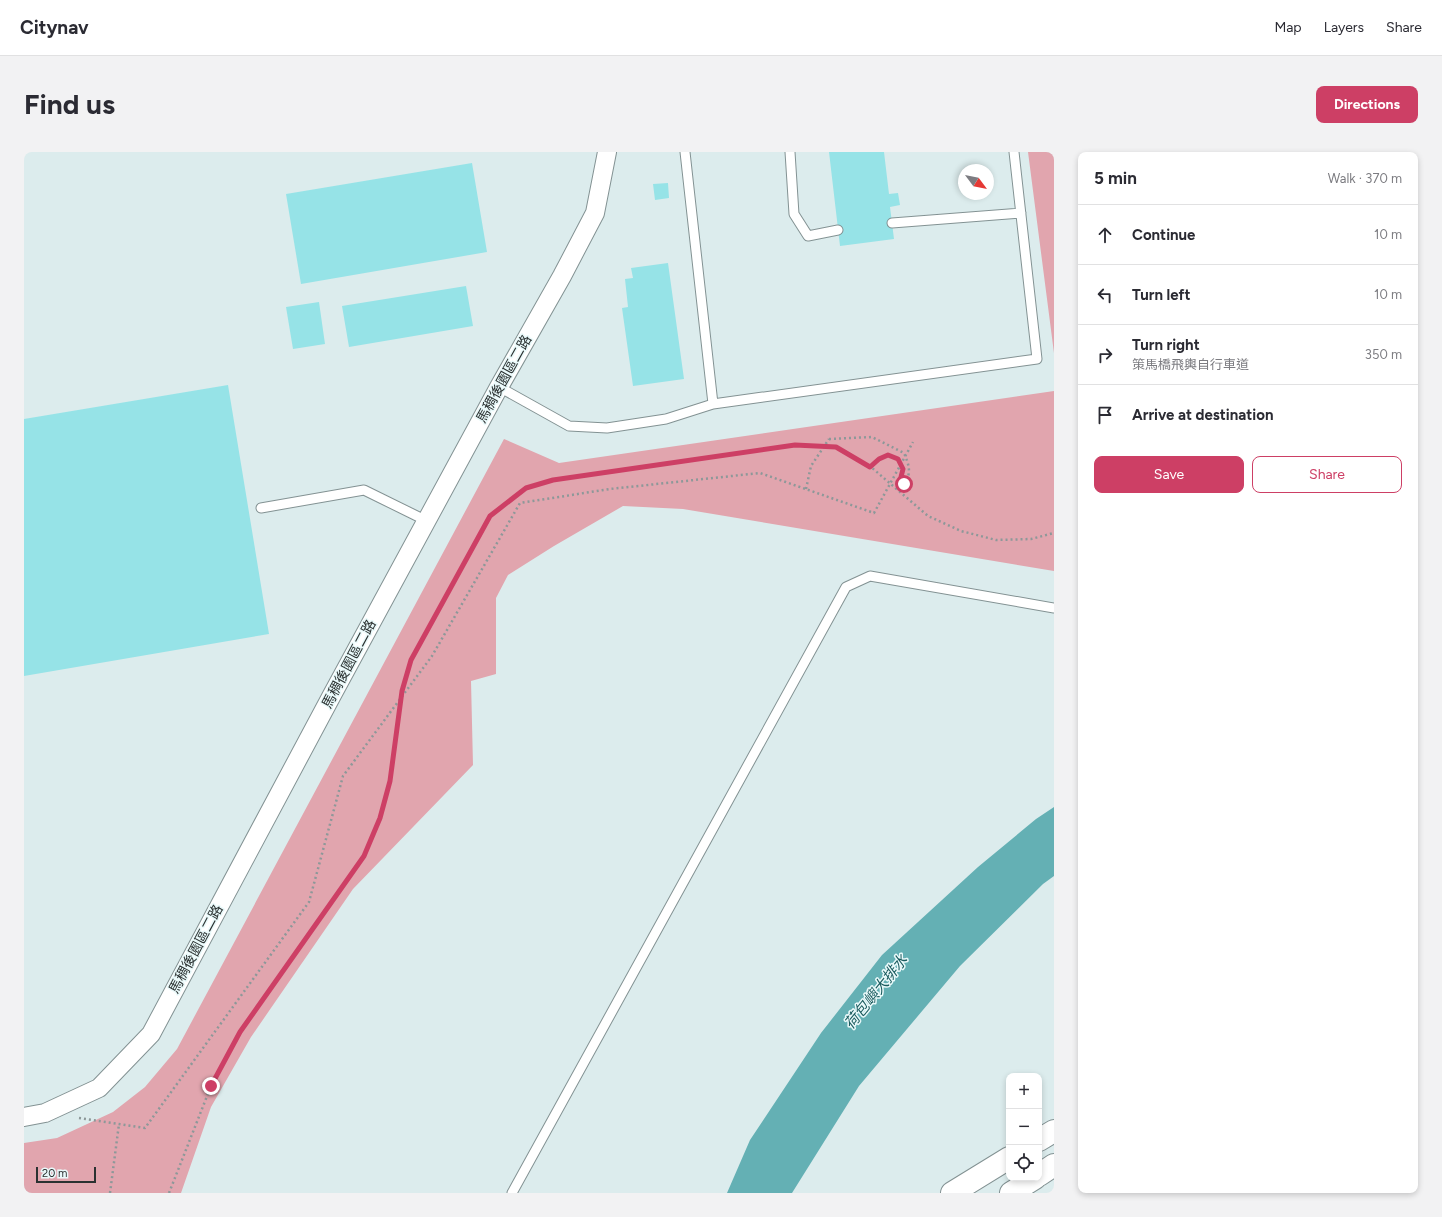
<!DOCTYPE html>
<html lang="en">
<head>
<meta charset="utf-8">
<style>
  :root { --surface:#fff; --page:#f2f2f3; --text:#2b2b33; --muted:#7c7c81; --line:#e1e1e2; --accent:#cd3f65 }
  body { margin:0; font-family:Figtree,"Noto Sans TC",sans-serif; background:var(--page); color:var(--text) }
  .controls { position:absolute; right:12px; bottom:12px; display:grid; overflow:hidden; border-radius:8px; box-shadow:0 2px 6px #0003 }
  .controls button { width:36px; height:36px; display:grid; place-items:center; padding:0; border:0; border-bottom:1px solid var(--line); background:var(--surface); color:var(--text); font:20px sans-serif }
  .compass { position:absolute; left:934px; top:12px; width:36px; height:36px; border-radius:50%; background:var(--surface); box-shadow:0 2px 6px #0003; rotate:122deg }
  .scale { position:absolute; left:12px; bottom:10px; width:60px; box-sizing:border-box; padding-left:4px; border:2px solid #2b3131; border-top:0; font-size:11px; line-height:14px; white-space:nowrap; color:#2b3131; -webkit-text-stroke:3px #e9f9fa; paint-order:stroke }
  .stop { position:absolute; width:12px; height:12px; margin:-9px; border:3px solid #cd3f65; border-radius:50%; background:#fff }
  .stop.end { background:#cd3f65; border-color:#fff; box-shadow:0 1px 4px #0008 }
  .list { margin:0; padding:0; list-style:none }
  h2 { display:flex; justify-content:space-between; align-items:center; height:52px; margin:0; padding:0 16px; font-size:17px }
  h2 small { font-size:13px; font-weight:400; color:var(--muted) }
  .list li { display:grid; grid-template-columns:26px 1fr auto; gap:12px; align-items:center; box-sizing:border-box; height:60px; padding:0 16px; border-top:1px solid var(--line) }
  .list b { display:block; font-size:15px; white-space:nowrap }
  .list p { margin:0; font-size:13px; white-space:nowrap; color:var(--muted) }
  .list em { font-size:13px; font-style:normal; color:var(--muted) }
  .actions { display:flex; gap:8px; padding:12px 16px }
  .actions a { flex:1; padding:9px 0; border:1px solid var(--accent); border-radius:8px; text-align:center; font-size:14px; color:var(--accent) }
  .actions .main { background:var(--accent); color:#fff }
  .icon { flex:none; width:22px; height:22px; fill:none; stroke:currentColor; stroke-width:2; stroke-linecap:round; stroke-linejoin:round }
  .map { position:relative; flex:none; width:1030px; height:1041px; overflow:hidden; border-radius:8px }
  header { display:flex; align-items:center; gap:24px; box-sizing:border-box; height:56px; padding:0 20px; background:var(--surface); border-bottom:1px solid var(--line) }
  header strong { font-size:19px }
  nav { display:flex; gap:22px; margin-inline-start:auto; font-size:14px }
  .intro { display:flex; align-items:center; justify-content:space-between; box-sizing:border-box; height:96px; padding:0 24px }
  h1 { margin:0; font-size:28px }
  .button { padding:10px 18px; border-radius:8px; background:var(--accent); color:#fff; font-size:14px; font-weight:700 }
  main { display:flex; gap:24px; padding:0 24px }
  aside { flex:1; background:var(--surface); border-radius:8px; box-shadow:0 2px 6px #0003 }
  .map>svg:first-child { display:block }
  .green { fill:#e1a5ae }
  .water { fill:#64b0b4 }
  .building { fill:#96e3e7 }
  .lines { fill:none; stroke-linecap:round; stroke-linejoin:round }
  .service-casing { stroke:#839293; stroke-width:11 }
  .minor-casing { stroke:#839293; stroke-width:20 }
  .tertiary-casing { stroke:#839293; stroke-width:24 }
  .trunk-casing { stroke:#839293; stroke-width:24 }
  .path { stroke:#8d9899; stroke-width:2.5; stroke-dasharray:2 3; stroke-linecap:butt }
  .service { stroke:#fff; stroke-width:9 }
  .minor { stroke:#fff; stroke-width:18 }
  .tertiary { stroke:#fff; stroke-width:22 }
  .trunk { stroke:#fff; stroke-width:22 }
  .path-bridge { stroke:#8d9899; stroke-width:2.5; stroke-dasharray:2 3; stroke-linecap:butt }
  .route { stroke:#cd3f65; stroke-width:5 }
  .labels { text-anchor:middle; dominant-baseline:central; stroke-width:3; stroke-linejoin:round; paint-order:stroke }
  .street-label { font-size:14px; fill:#2b3131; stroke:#e9f9fa }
  .water-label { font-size:15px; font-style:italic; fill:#1a5b5e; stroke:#e9f9fa }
</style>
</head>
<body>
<header>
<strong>Citynav</strong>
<nav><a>Map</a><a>Layers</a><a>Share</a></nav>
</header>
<div class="intro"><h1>Find us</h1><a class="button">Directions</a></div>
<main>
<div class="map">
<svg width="1030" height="1041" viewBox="0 0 1030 1041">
  <rect width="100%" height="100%" fill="#dceced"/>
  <!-- green -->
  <path class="green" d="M1004,0H1030V201Z
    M1030,239V419L659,357L599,354L530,394L484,423L472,446V522L447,529L449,613L329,737L227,885L187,955L157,1041H0V991L33,986L89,960L121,935L153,897L480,287L535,311Z"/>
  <!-- water -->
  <path class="water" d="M1030,655V724L1019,732L936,814L835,934L768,1041H703L726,988L797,881L858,803L954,715L1012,667Z"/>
  <!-- building -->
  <path class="building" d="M805,0H860L865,42L874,41L876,53L866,55L870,87L816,94Z
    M448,11L463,100L277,132L262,42Z
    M644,31L645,46L631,48L629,32Z
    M644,111L660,227L609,234L598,156L604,155L601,127L609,126L607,116Z
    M442,134L449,174L325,195L318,154Z
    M295,150L301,192L269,197L262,155Z
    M204,233L245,482L0,524V267Z"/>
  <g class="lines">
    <defs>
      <path id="service" d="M661,0L689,252
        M766,0L770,62L784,84L814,78
        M868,71L997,61
        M475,235L545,274L583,276L642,267L689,252L1013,207L990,0
        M237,356L340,338L403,369
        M488,1041L822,435L846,424L1030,456"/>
      <path id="minor" d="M0,965L21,961L75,936L127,882L308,543L475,235L538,124L571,61L583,0"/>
      <path id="tertiary" d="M1015,988L1030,979
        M928,1041L985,1006"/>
      <path id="trunk" d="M1015,1023L1030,1013
        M987,1041L1011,1026"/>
    </defs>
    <!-- service casing -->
    <use href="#service" class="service-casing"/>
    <!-- minor casing -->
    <use href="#minor" class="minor-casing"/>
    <!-- tertiary casing -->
    <use href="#tertiary" class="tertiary-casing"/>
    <!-- trunk casing -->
    <use href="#trunk" class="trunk-casing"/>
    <!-- path -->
    <path class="path" d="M782,337L787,314L805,287
      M55,966L121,976L285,750L319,624L408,504L496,351L586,337L736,321L850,361L889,290
      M86,1041L95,972"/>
    <!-- service -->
    <use href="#service" class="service"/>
    <!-- minor -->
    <use href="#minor" class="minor"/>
    <!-- tertiary -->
    <use href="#tertiary" class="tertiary"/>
    <!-- trunk -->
    <use href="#trunk" class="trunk"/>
    <!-- path-bridge -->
    <path class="path-bridge" d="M805,287L848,285L880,301C885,313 888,321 880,332L876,329L879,317L874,307L865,303L855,307L847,315
      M145,1041L187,934L216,880L340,704L357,666L366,629L378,539L387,508L467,364L502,336L529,328L771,293L812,295L847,315L904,364L937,379L972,388L1007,387L1030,381"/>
  </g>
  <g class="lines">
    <!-- route -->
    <path class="route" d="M187,934L216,880L340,704L356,666L366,629L378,539L387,508L466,364L502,336L529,328L771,293L812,295L846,315L855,307L864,303L874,307L879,317L876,329L880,332"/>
  </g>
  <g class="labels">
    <!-- street labels -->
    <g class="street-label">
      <text transform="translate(480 227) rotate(-61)">馬稠後園區二路</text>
      <text transform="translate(325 512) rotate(-62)">馬稠後園區二路</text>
      <text transform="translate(172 797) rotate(-62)">馬稠後園區二路</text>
    </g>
    <!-- water labels -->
    <g class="water-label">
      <text transform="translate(852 840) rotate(-51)">荷包嶼大排水</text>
    </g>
  </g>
</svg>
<div class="controls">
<button>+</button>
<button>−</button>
<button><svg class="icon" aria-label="locate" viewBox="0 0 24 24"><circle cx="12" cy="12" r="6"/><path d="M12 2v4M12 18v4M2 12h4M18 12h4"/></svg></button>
</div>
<svg class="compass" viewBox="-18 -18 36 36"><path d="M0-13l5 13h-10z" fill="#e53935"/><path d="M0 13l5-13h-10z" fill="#7c7c81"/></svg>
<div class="scale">20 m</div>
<div class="stop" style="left:880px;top:332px"></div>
<div class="stop end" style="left:187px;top:934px"></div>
</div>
<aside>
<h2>5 min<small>Walk · 370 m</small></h2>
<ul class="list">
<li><svg class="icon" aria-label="ahead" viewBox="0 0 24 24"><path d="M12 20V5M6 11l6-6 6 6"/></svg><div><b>Continue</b></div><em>10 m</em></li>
<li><svg class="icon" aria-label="left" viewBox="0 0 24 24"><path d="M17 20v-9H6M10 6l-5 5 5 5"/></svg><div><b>Turn left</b></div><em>10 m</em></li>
<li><svg class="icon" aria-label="right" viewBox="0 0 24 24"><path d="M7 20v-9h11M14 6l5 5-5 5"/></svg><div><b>Turn right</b><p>策馬橋飛輿自行車道</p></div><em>350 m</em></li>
<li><svg class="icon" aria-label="arrive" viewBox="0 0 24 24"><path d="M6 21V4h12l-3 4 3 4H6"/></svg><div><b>Arrive at destination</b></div></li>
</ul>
<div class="actions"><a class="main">Save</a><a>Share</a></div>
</aside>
</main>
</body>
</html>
